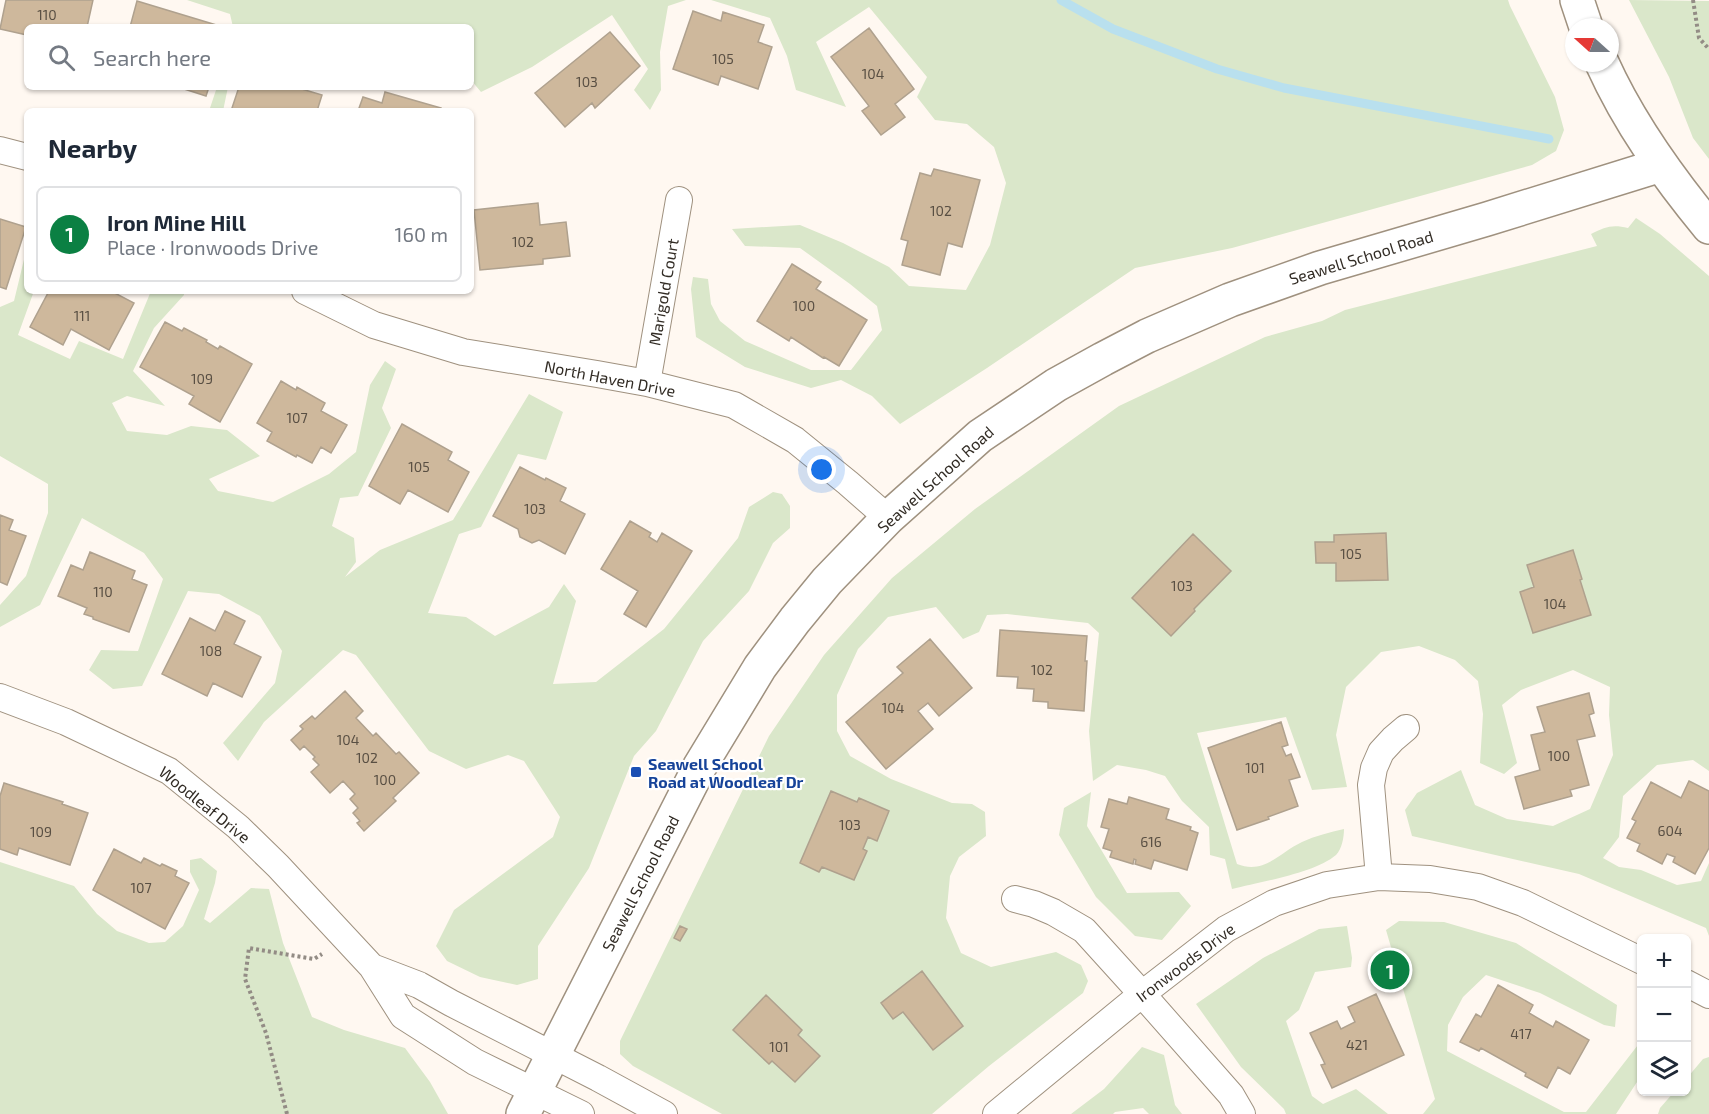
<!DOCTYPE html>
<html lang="en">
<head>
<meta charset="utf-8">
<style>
  :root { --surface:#fff; --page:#f2f2f3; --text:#1f2937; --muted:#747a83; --line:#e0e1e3; --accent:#0b8043 }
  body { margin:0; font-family:"Exo 2",sans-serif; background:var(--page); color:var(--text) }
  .controls { position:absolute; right:18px; bottom:18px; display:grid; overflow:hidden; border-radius:9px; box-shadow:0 2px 4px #0004 }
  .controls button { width:54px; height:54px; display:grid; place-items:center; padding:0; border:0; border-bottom:2px solid var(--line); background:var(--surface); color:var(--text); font:30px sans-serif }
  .compass { position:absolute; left:1565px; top:18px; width:54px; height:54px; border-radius:50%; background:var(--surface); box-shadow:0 2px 4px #0004; rotate:291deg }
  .you { position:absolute; left:822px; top:470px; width:21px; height:21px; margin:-15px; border:4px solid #fff; border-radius:50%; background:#1a73e8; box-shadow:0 0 0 9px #1a73e833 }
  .badge { display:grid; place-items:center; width:39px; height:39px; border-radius:50%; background:var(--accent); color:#fff; font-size:20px; font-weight:700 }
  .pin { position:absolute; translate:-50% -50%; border:3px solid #fff; box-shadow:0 2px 6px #0006 }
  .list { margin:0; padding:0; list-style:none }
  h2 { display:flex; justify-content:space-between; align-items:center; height:78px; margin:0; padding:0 24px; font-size:26px }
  h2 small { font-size:20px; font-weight:400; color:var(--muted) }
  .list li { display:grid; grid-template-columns:39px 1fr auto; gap:18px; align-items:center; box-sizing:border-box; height:96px; margin:0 12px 12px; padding:0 12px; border:2px solid var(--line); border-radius:9px }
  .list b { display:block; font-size:22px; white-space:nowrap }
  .list p { margin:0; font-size:20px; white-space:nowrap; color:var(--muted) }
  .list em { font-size:20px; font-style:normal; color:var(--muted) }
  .icon { flex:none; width:33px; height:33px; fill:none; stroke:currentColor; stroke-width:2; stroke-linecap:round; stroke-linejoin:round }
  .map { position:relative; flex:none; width:1709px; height:1114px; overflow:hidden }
  .search { position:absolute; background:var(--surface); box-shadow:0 2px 4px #0004; left:24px; top:24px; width:450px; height:66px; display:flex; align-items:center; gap:15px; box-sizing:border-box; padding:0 21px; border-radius:9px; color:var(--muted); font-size:22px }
  .panel { position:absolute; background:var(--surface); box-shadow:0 2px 4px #0004; left:24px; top:108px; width:450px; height:186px; border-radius:9px }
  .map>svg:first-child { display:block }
  .green { fill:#dae7ca }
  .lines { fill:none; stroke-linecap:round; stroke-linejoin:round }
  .stream { stroke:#b9e0ee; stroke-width:9 }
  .building { fill:#ceb89c; stroke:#afa18e; stroke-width:1.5 }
  .street-casing { stroke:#9f917f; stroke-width:28 }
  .secondary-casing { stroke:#9f917f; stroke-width:36 }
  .path { stroke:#938c85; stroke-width:4; stroke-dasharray:3 3; stroke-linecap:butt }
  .street { stroke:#fff; stroke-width:26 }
  .secondary { stroke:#fff; stroke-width:33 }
  .transit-dot { fill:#1a4fb4; stroke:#fff; stroke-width:2 }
  .labels { text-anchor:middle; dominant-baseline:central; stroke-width:4.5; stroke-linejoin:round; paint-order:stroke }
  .number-label { font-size:14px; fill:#594f43 }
  .street-label { font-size:16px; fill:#322c25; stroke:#fff }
  .transit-label { font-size:16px; font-weight:bold; fill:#164399; stroke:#fff; text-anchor:start }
</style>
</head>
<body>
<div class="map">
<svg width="1709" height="1114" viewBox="0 0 1709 1114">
  <rect width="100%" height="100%" fill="#fff8f1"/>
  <!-- green -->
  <path class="green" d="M187,0H686L668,6L660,52L661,90L650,110L634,90L648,69L612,15L532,67L481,92L471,80V27H233L230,14Z
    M711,0H1508L1510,6L1555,97L1564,130L1556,151L1532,165L1232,248L1135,268L987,368L900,424L872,396L841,380L811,388L745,367L696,337L691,289L693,277L708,279L711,304L720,321L745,341L811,370H851L882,330L877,306L850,284L800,248L745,246L732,229L800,225L843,243L889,267L909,286L966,290L990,245L1006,183L994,147L967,124L935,120L917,97L927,77L869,7L816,42L846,107L796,90L787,56L770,18Z
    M1629,0L1709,1V159L1693,138L1669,77Z
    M217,87H228L223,111H209Z
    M1636,218L1660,234L1709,276V771L1693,760L1657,765L1623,796L1619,837L1603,858L1619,867L1641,870L1677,885L1701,881L1709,863V936L1706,928L1579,874L1412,836L1405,810L1417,793L1461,770L1475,805L1507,819L1553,826L1590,809L1613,755L1609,715L1610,687L1573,670L1521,690L1502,705L1517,763L1504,774L1480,763L1483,714L1478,681L1455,660L1419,646L1381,652L1346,687L1336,735L1347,787L1312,790L1286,717L1197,733L1237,864C1265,875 1280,852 1302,842C1315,836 1330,832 1344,829C1344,837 1342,849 1336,855C1315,873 1260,882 1232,889L1225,859L1210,855L1209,827L1182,801L1165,776L1146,770L1117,765L1093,781L1089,731L1099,633L1088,623L1007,614L987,615L979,632L963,639L936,607L888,617L858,649L837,695V731L850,756L891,779L952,803L972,804L985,812L986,836L959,857L950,876L946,918L961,953L991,967L1056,952L1081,965L1088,981L1083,993L989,1066L932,1114H722L633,1066L620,1054V1041L769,736L824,655L892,578L975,509L1119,406L1265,337L1322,321L1345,310L1597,246L1591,234C1605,227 1612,224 1628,228Z
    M27,247V291H34L18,335L70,359L79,341L123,359L151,291H184V295L154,328L133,371L165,406L127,396L112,403L127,431L167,435L191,426L227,430L260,456L209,479L218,491L273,502L329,474L356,452L370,385L385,361L396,369L382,408L391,428L358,496L340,498L332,526L354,538L356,562L345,577L380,550L453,520L529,394L563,412L546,460L518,454L481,527L459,534L428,613L466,617L495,636L549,607L564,584L576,601L553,684L596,682L664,629L738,538L749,507L773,492L782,494L790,506V528L773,543L749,591L703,641L656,731L634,756L589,868L538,946V979L517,985L480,977L447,961L436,946L454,910L553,837L560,817L524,761L508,755L466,769L429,751L356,655L343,650L264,722L238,761L223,743L275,683L282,651L260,616L219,594L188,591L142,686L113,689L89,670L101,650L138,651L163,579L144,553L82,518L40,605L0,627V605L26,576L48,513V484L0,456V307L14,301Z
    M1091,792L1087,826L1127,893L1179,892L1191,906L1162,940L1135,936L1096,897L1059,835L1064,808Z
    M201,858L217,871L215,883L204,919L210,923L251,888L269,889L283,943L312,1017L344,1030L405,1048L430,1082L448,1114H0V862L74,886L97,914L117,931L149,943L165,942L183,926L199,890L190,872V860Z
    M1399,921L1444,922L1516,943L1617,1005L1615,1027L1604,1025L1540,993L1486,975L1463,997L1448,1025L1447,1051L1564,1112H1586L1641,1041V1076L1616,1114H1423L1435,1099L1386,930Z
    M1347,926L1352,958L1351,967L1315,972L1299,1010L1286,1021L1312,1096L1323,1104L1356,1089L1388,1114H1286L1284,1109L1241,1067L1196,1004L1263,958L1319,929Z
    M1142,1047L1164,1055L1175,1105L1182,1114H1149L1143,1108L1115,1112L1113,1114H1071L1104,1089Z
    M1709,1057V1114H1658L1660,1108L1674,1092H1686L1687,1078L1703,1059Z"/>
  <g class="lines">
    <!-- stream -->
    <path class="stream" d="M1061,0L1113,29L1217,69L1284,88L1549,139"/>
  </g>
  <!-- building -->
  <path class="building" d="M6,0H93L87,27H27V35L0,29Z
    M137,1L223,27H130Z
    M693,11L721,21L723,12L764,25L758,42L772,47L758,89L721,76L718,85L673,69Z
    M869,28L914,89L895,104L905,117L881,135L862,111L869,106L831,57Z
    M610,32L640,66L595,108L592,103L565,127L535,93Z
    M178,87H209L206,96Z
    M239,87H295L322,95L317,111H231Z
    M385,92L441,108L440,111H358L363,97L382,103Z
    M934,169L980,180L962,247L948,243L940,275L902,265L908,241L901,239L920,173L931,176Z
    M538,203L540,225L566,222L570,256L543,259V264L480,270L474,210Z
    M0,219L26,227L6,289L0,287Z
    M792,264L821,282L816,289L867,320L839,366L824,357L823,358L791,337L789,341L757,321Z
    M49,291H111L134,303L109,350L71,329L63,345L30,327Z
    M165,322L182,331L184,328L207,340L206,342L218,349L220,346L252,364L220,422L189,404L194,396L140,367Z
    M281,381L296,390L297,387L325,403L321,411L347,425L331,453L321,447L312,463L297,455L296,457L267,441L272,432L257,423Z
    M402,424L452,452L448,460L469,472L448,512L408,490L400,504L369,486Z
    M520,467L545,480L546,478L566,488L560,501L585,514L565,554L539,540L532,543L520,537L518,529L493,516Z
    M0,515L13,520L9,530L26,536L7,585L0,582Z
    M630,521L651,533L649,537L657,542L662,533L692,551L646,627L624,614L638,591L601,569Z
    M1386,533L1388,580L1336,581V563H1316L1315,542H1334V535Z
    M1193,534L1231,571L1194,609L1195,611L1171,636L1132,598Z
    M1573,550L1582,579L1580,580L1591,615L1533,633L1520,592L1534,587L1527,565Z
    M90,552L135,571L132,579L147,585L129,632L93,619V617L84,614L87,608L58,596L71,565L83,570Z
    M225,611L245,621L234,644L261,657L242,697L213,683L207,696L162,674L190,618L215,631Z
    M1000,630L1087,636L1085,661H1087L1084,711L1048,708V702L1033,701L1034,689L1017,688L1018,677L997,676Z
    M930,639L972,688L939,716L928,703L918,711L933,729L886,769L846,722L903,673L897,667Z
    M345,691L363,711L356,718L373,736L376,733L396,754L399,752L419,773L393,798L396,801L364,831L357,823L360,821L353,813L358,808L350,799L355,794L343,781L330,793L311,772L319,765L313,759L315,757L304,746L300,750L291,740L303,729L300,726L312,716L315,719Z
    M1589,693L1594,713L1589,715L1595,736L1577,740L1589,785L1570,790L1572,796L1524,809L1515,777L1540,770L1531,735L1545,732L1537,707Z
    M1281,722L1288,745L1282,747L1286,756L1291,754L1300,777L1289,780L1298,806L1268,817L1269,819L1237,830L1208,748Z
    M1689,781L1709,791V848L1695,874L1673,862L1675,857L1667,854L1662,864L1637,851L1640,844L1627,838L1636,821L1632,819L1651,782L1681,798Z
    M4,783L63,802L62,804L88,813L70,865L19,848L17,855L0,849V796Z
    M831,791L857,802L859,798L889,811L877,841L868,837L863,849L867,851L854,880L822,867L819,872L800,863Z
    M1129,797L1169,809L1166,819L1191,827L1190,830L1198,833L1187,870L1154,860L1151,869L1135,864L1136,860L1134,859L1133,864L1110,857L1112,851L1103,848L1109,829L1101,827L1109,799L1127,804Z
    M114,849L141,863L144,858L160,866L162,864L177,871L175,876L189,883L165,929L93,890Z
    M680,926L687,929L680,941L674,938Z
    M922,971L963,1026L933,1050L903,1012L893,1019L881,1003Z
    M1498,985L1533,1005L1529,1013L1553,1027L1556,1021L1589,1040L1570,1074L1558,1067L1547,1088L1525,1076L1526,1073L1481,1048L1479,1051L1460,1042L1476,1014L1481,1017Z
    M1376,994L1404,1055L1332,1088L1321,1065L1325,1064L1310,1033L1337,1021L1341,1029L1355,1022L1348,1007Z
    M766,995L802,1030L798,1035L820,1056L795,1082L772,1061L769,1064L733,1030Z"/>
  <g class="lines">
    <defs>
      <path id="street" d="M0,150L27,157
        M305,291L374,325L463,352L597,374L647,383L734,405L795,440L848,483L888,518
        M647,383L679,200
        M0,697L66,722L169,771L238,827L278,866L372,967L403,1016L475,1062L581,1114
        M1379,877L1371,785L1374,768L1381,752L1393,739L1406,728
        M1015,899L1034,904L1053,912L1084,930L1142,994L1231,1095L1242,1114
        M372,967L419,985L451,1003L598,1078L664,1114
        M1686,983L1709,995
        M996,1114L1142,994L1226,929L1274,903L1327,885L1379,877L1430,879L1478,887L1523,903L1642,961"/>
      <path id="secondary" d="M1577,0L1586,27
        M1602,63C1629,123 1667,176 1709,227
        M523,1114L700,766L760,667L795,620L827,581L888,518L980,436L1056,385L1103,359L1147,336L1230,300L1320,268L1487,219L1661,165"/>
    </defs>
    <!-- street casing -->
    <use href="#street" class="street-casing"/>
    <!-- secondary casing -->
    <use href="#secondary" class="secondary-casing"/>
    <!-- path -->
    <path class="path" d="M1693,0L1699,38L1709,49
      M287,1114L266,1033L245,979L249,948L314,959L322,954"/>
    <!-- street -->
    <use href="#street" class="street"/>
    <!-- secondary -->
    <use href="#secondary" class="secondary"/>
  </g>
  <!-- markers -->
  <rect class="transit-dot" x="630" y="766" width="12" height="12" rx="3"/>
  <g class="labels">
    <!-- number labels -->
    <g class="number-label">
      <text x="47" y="14">110</text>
      <text x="723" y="58">105</text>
      <text x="873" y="73">104</text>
      <text x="587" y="81">103</text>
      <text x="941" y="210">102</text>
      <text x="523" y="241">102</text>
      <text x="804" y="305">100</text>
      <text x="82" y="315">111</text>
      <text x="202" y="378">109</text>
      <text x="297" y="417">107</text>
      <text x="419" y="466">105</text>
      <text x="535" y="508">103</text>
      <text x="1351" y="553">105</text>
      <text x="1182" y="585">103</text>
      <text x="103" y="591">110</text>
      <text x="1555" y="603">104</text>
      <text x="211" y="650">108</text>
      <text x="1042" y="669">102</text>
      <text x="893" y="707">104</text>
      <text x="348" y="739">104</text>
      <text x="1559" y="755">100</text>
      <text x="367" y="757">102</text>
      <text x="1255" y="767">101</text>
      <text x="385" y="779">100</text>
      <text x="850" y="824">103</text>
      <text x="1670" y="830">604</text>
      <text x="41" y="831">109</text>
      <text x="1151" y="841">616</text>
      <text x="141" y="887">107</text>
      <text x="1521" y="1033">417</text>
      <text x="1357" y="1044">421</text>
      <text x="779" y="1046">101</text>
    </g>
    <!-- street labels -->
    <g class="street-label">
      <text transform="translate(1361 257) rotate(-17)">Seawell School Road</text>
      <text transform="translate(663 292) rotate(-80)">Marigold Court</text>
      <text transform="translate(610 378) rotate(11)">North Haven Drive</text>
      <text transform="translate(935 479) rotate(-42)">Seawell School Road</text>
      <text transform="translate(205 804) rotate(39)">Woodleaf Drive</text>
      <text transform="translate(640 883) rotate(-63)">Seawell School Road</text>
      <text transform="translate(1185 962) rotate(-37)">Ironwoods Drive</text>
    </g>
    <!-- transit labels -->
    <g class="transit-label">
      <text x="648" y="763">Seawell School<tspan x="648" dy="18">Road at Woodleaf Dr</tspan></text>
    </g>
  </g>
</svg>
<div class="controls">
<button>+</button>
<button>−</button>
<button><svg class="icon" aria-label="layers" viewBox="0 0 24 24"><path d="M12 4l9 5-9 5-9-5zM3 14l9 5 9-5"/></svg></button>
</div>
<svg class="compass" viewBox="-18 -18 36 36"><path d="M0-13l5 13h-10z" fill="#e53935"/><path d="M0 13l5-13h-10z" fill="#747a83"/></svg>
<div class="you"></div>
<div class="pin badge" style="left:1390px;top:970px">1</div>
<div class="search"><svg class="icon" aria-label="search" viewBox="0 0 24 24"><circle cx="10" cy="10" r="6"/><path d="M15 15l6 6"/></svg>Search here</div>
<section class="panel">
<h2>Nearby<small></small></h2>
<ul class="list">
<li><span class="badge">1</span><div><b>Iron Mine Hill</b><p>Place · Ironwoods Drive</p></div><em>160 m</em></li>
</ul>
</section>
</div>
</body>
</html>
